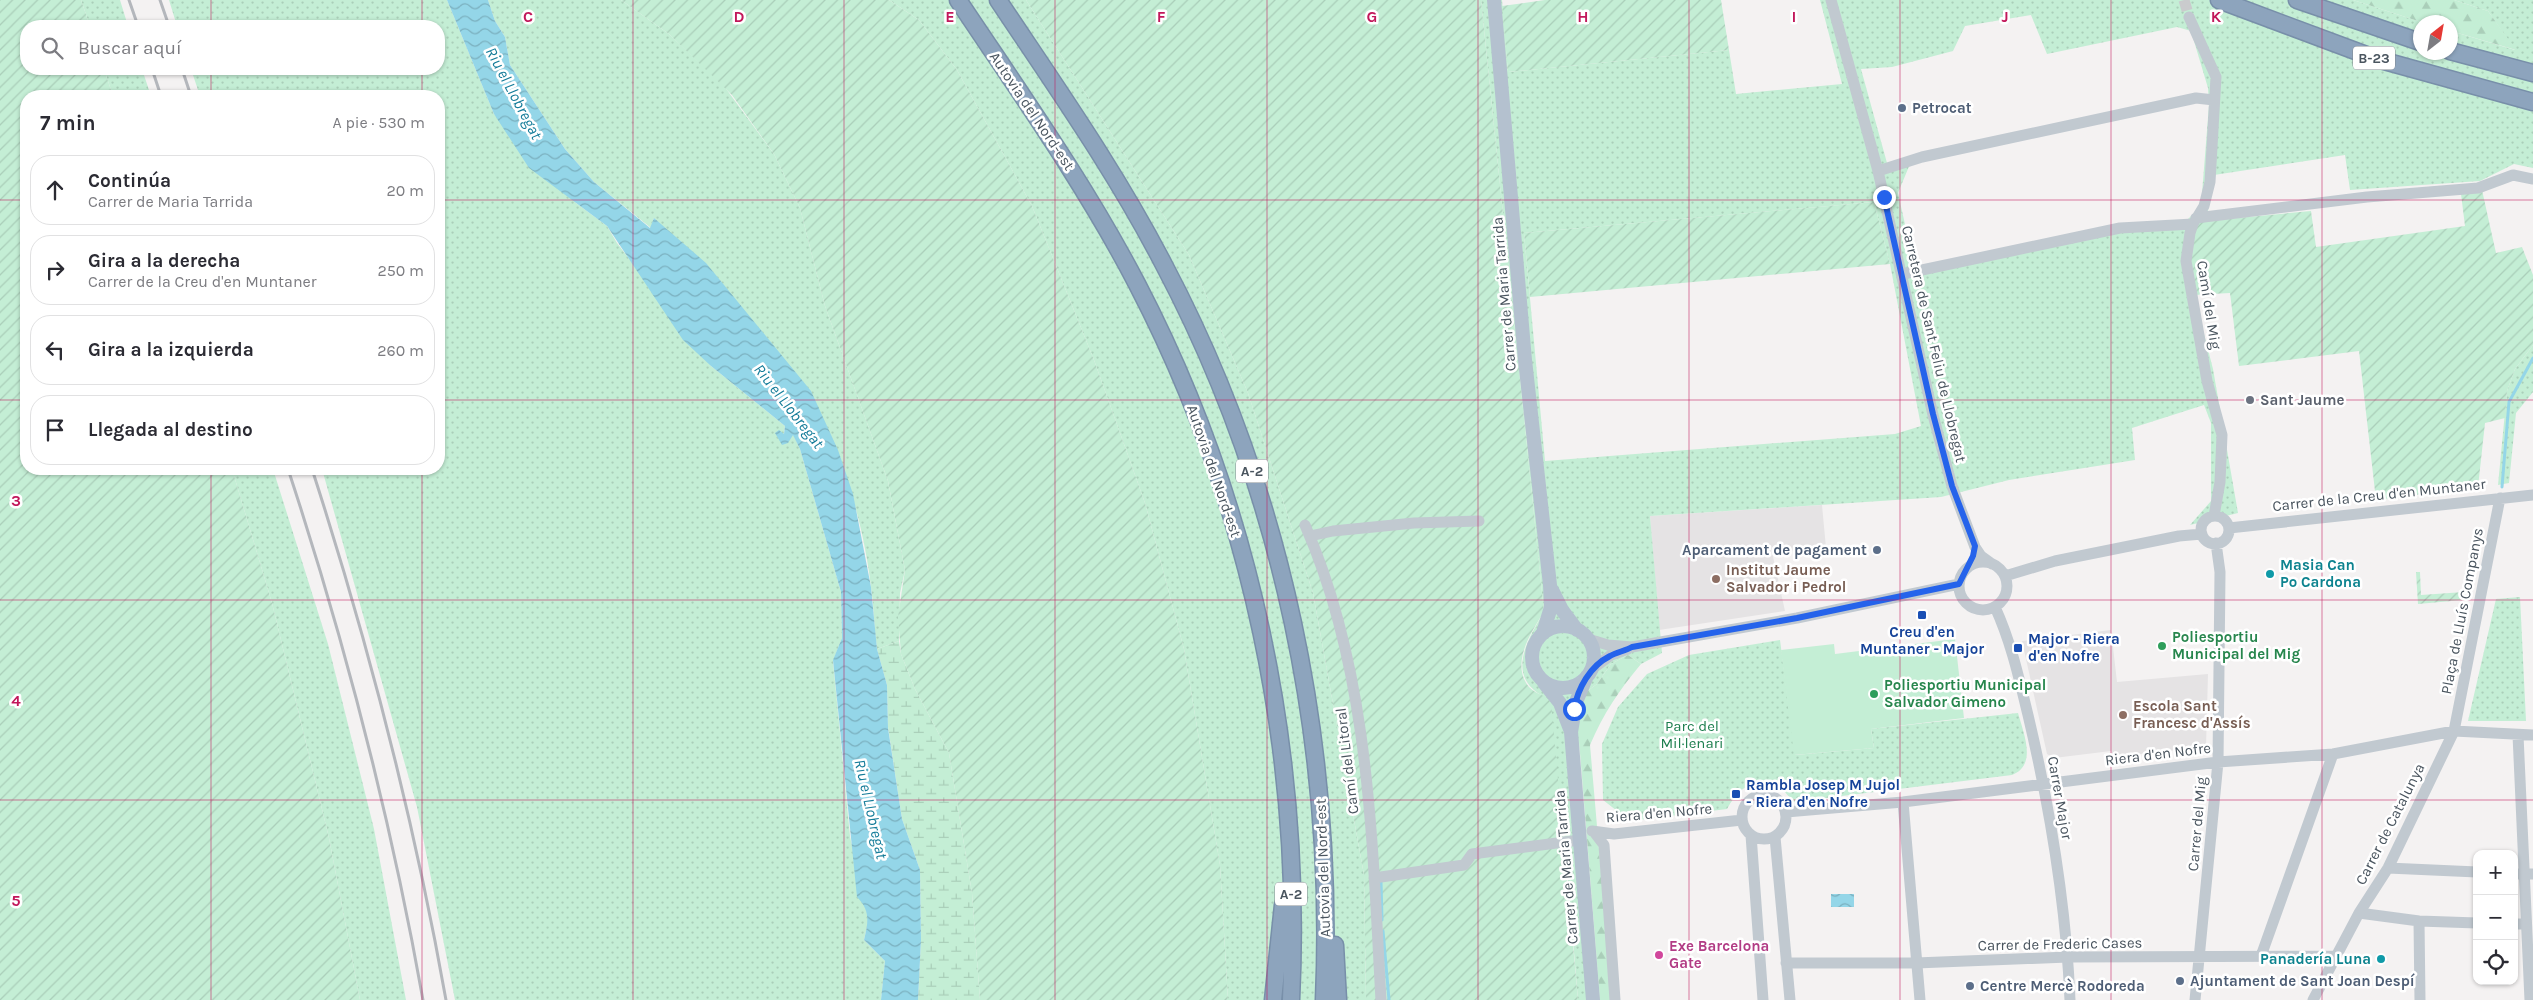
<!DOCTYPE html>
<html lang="es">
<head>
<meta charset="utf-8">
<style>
  :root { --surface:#fff; --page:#f2f2f3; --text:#2b2b33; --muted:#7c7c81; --line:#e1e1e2 }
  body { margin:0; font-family:Karla,sans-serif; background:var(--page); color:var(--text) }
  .controls { position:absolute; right:15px; bottom:15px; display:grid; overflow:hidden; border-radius:10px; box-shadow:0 1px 4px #0004 }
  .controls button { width:45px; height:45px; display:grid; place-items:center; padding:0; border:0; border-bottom:1px solid var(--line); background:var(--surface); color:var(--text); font:25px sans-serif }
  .compass { position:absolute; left:2413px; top:15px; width:45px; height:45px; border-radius:50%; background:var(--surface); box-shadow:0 1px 4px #0004; rotate:31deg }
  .stop { position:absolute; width:15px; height:15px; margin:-11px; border:4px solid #2563eb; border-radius:50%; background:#fff }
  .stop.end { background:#2563eb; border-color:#fff; box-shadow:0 1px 5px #0008 }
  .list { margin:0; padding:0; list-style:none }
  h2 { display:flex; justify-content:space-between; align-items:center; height:65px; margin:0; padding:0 20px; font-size:21px }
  h2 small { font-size:16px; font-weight:400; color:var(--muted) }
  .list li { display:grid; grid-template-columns:32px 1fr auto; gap:15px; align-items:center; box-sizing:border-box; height:70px; margin:0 10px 10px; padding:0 10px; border:1px solid var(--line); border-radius:20px }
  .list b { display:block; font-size:19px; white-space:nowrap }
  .list p { margin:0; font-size:16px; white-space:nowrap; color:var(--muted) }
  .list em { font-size:16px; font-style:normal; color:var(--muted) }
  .icon { flex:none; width:28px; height:28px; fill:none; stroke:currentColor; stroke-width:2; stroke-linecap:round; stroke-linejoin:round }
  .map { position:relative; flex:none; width:2533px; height:1000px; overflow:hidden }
  .search { position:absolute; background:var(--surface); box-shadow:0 1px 4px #0004; left:20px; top:20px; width:425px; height:55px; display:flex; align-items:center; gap:12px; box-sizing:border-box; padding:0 18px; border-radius:20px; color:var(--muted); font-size:19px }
  .panel { position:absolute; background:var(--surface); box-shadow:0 1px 4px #0004; left:20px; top:90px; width:425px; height:385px; border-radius:20px }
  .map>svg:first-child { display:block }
  .education { fill:#e5e3e4 }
  .grass { fill:url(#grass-dots); fill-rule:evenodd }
  .forest { fill:url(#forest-firs) }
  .wetland { fill:url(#wetland-marsh) }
  .garden { fill:url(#garden-furrows) }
  .pitch { fill:#c4eed5 }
  .water { fill:url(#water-waves) }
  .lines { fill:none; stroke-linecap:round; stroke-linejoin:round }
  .stream { stroke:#94d6e8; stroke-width:3 }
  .minor-tunnel { stroke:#cacbcd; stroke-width:11; stroke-dasharray:11 5.5; stroke-linecap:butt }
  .highway-casing { stroke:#788fa9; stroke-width:19 }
  .minor { stroke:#c1c9d0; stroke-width:11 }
  .major { stroke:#b4c1cf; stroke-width:14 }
  .highway { stroke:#8da4bd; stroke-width:16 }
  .rail { stroke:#b4b7bc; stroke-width:3 }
  .route { stroke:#2563eb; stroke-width:6 }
  .grid { fill:none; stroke:#c2185b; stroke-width:1; stroke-opacity:0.55 }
  .service-dot { fill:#5c6f8a; stroke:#fff; stroke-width:2 }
  .worship-dot { fill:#6b7280; stroke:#fff; stroke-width:2 }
  .culture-dot { fill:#0f9aa8; stroke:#fff; stroke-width:2 }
  .education-dot { fill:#8d6e63; stroke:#fff; stroke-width:2 }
  .transit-dot { fill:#1a4fb4; stroke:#fff; stroke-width:2 }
  .leisure-dot { fill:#2e9e5b; stroke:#fff; stroke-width:2 }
  .hotel-dot { fill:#d1479c; stroke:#fff; stroke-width:2 }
  .labels { text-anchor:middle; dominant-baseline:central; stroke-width:5; stroke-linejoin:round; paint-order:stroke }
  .shield { fill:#fff; stroke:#80888f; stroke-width:1 }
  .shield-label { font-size:14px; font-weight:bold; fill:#4a555f }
  .service-label { font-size:15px; font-weight:bold; fill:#4e5e75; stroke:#fff; text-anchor:start }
  .street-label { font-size:15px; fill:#4a555f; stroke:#fff }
  .worship-label { font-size:15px; font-weight:bold; fill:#5b616d; stroke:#fff; text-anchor:start }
  .culture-label { font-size:15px; font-weight:bold; fill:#0d838f; stroke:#fff; text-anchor:start }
  .education-label { font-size:15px; font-weight:bold; fill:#785e54; stroke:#fff; text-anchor:start }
  .transit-label { font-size:15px; font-weight:bold; fill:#164399; stroke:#fff; text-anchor:start }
  .leisure-label { font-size:15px; font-weight:bold; fill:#27864d; stroke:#fff; text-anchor:start }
  .park-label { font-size:15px; fill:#1d7e4e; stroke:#fff }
  .hotel-label { font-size:15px; font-weight:bold; fill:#b23c85; stroke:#fff; text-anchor:start }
  .water-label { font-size:16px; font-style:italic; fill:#147c99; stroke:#fff }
  .grid-label { font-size:16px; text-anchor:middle; font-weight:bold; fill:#c2185b; stroke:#fff; stroke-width:5; stroke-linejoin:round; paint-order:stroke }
</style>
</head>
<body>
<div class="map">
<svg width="2533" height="1000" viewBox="0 0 2533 1000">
  <defs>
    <pattern id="grass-dots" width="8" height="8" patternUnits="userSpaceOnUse" patternTransform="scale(1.25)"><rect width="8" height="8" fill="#c4eed5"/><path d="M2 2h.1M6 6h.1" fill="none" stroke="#aaceb9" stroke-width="1.8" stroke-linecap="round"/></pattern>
    <pattern id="forest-firs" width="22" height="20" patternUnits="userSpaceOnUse" patternTransform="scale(1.25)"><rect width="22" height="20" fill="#c4eed5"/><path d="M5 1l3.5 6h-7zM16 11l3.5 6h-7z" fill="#aaceb9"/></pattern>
    <pattern id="wetland-marsh" width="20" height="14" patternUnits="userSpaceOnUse" patternTransform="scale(1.25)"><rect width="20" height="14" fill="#c4eed5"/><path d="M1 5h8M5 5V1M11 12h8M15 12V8" fill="none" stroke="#aaceb9"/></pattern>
    <pattern id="garden-furrows" width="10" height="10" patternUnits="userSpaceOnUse" patternTransform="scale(1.25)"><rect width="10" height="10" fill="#c4eed5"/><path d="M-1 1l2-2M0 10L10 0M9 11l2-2" fill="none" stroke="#aaceb9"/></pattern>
    <pattern id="water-waves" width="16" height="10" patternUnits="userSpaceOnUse" patternTransform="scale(1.25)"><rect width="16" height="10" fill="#94d6e8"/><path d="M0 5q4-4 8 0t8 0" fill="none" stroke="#7bb0bf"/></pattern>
  </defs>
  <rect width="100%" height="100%" fill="#f4f2f2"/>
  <!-- education -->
  <path class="education" d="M1822,505L1826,548L1772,552L1785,611L1659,630L1650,516Z
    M2111,630L2117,682L2208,674L2206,747L2112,757L2111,751L2054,758L2047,754L2022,641Z"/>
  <!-- grass -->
  <path class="grass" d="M81,0H120L128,26H90Z
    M169,0H447L494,114L576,203L607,226L617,243L711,366L785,426L782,445L793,434L800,449L841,592L842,638L833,661L850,836L863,902L869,917L864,940L885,961L881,1000H455L417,807L322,469H439V96H200L191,69H439V26H177Z
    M488,0H621L669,34L724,86L774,154L800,208L825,306L888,481L905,570L900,593L899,641L877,649C874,628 874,607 871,587C865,534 848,472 825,423L654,218L651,228L594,182L565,149L510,65L505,37L495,21Z
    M889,0H1026L1189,255L1248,393L1313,593L1364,875L1366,1000H1228L1220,865L1184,649L1145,503L1094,360L1032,206L957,70L919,20Z
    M1481,0H1502L1508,72L1729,50L1736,94L1842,84L1820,0H2353L2421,22L2420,52H2450L2451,31L2515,50L2488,11L2454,0H2533V168L2514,164L2480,181L2350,190L2345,155L2214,175L2194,295L2213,369L2238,513L2190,525L2211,501V423L2204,405L2132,428L2135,460L2009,480L1941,497L1650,516L1662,653L1641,664L1628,655L1611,664L1597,684L1582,695L1579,755L1600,1000H1578L1564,832L1541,695C1506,674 1528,639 1544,612ZM2031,15L2047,54L2177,27L2191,31L2208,88L2209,105L2201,206L2186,221L1915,269L1898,193L1910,164L1887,163L1861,69L1892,67L1953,51L1965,26ZM1874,202L1890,264L1921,426L1895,434L1545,461L1524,233Z
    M104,69H142L151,96H113Z
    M2533,345V392L2516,413L2509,483L2498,485L2507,391L2515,369Z
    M232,469H273L328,644L374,829L406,1000H360L329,838L272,603Z
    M2520,597L2526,721H2468L2496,599Z
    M1780,640L1795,755L1874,748L1871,729L2018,713C2023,732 2038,765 2012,775L1793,802C1772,771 1743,778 1727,809L1630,821L1603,800L1602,744L1618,707L1647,674L1689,655Z"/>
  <!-- forest -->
  <path class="forest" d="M2353,0H2454L2488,11L2516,50L2451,31L2450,22H2421Z
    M1628,655L1641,664C1620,689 1603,714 1590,745L1612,1000H1600L1577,716L1582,695L1597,684L1611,664Z"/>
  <!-- wetland -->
  <path class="wetland" d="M899,641L901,654L915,689L949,753L972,893L980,1000H918L921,940L920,870L902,819L888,727L887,685L877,649Z"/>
  <!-- garden -->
  <path class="garden" d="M0,0H81L90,26H26V69H104L113,96H26V469H232L272,603L329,838L360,1000H0Z
    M621,0H889L919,20L957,70L1032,206L1094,360L1145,503L1184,649L1220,865L1228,1000H980L972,893L949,753L915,689L901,654L898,617L905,570L888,481L825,306L800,208L774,154L732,95L669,34Z
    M1026,0H1481L1544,612C1531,632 1510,664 1529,687C1535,694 1546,695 1551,702L1578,1000H1366L1364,875L1313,593L1248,393L1189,255Z
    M1545,0H1721L1729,50L1508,72L1502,6Z
    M2482,190L2496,253L2522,247L2533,275V345L2515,369L2507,391L2505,418L2485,423L2478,487L2376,500L2359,351L2239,366L2230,293L2194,295L2190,259L2195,222L2311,211L2316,247L2465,226L2461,194Z
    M1874,202L1890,264L1530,297L1524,233Z
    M2416,572H2420L2421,595L2464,592L2465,572H2470L2463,600L2418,604Z"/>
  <!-- pitch -->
  <path class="pitch" d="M1955,639L1964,718L1871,729L1874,748L1794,755L1781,650L1834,644L1835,654Z"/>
  <!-- water -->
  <path class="water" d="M447,0H488L495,21L505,37L510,65L565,149L594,182L650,228L654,218L706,263L811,391L838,450L853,494L871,587L877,649L887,685L888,728L902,819L920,870L921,940L918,1000H881L885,961L864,940C868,923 871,911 857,897L833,660L842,638L841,592L800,449L793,435L788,443L782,445L775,433L779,430L784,434L785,426L711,366L683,340L607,226L529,168L494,114Z
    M1831,894H1854V907H1831Z"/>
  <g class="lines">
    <!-- stream -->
    <path class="stream" d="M2502,487L2509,402L2533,358
      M1381,882L1382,920
      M1383,931L1389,1000"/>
    <!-- minor-tunnel -->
    <path class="minor-tunnel" d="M2184,0L2189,17"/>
    <defs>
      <path id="highway" d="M958,0C1020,93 1085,184 1137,284C1251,503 1303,753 1291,1000
        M998,0C1056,87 1116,172 1164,265C1283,490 1335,747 1324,1000
        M2219,0L2377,59L2533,102
        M2297,0L2420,42
        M2450,51L2533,73
        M1335,945L1338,1000
        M1273,1000L1283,905"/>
    </defs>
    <!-- highway casing -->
    <use href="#highway" class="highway-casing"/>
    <!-- minor -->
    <path class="minor" d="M1831,0L1878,171L1933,415L1952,486L1975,547L1981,556L1992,564
      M2189,17L2216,77L2210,182L2204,206L2193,224L2190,233L2186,261L2207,381L2222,435L2220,482L2214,516
      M1878,171L1922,157L2196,98L2214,100
      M2196,218L2367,197L2478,188L2513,175L2533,179
      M1903,274L2120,228L2193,224
      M2201 530a14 14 0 1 1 28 0a14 14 0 1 1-28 0Z
      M1305,525C1370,673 1372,841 1381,1000
      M2229,528L2533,495
      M1310,536L1333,531L1414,523L1479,521
      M1959 586a24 24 0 1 1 48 0a24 24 0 1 1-48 0Z
      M2005,576L2055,561L2179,536L2202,534
      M1995,607C2011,642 2019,678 2028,715C2050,808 2066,904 2070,1000
      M1588,639L1608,645L1632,647L1797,618L1959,584
      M1592,669L1611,655L1628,649
      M2518,735L2530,1000
      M1742 817a22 22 0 1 1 44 0a22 22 0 1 1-44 0Z
      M1903,802L1920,1000
      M1786,812L1903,802L2218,762L2333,754L2454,731L2533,735
      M1592,831L1614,834L1742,820
      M1594,832L1604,845L1615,1000
      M1751,835L1763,1000
      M1775,837L1790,1000
      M2388,868L2477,872
      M2514,874H2533
      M1374,878L1464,865L1472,854L1580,840
      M2359,913L2419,921L2477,923
      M2419,921L2420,1000
      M2514,924H2521
      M2261,956L2333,754
      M1786,963H1916L2068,957L2335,956
      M2195,1000L2218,762L2220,572L2216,543
      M2313,1000L2359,913L2388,868L2454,731L2500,498"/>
    <!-- major -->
    <path class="major" d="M1494,0L1525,360L1550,585L1551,607L1543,633
      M1552,590L1562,610L1577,630
      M1532 657a31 31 0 1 1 62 0a31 31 0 1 1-62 0Z
      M1586,678L1576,702L1571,732L1593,1000
      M1544,683L1560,703L1570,729"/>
    <!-- highway -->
    <use href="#highway" class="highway"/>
    <!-- rail -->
    <path class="rail" d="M129,0L138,26
      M160,0L169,26
      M152,69L161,96
      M182,69L191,96
      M288,469C345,642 391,820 423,1000
      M312,469C368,642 414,820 446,1000"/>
  </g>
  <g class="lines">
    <!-- route -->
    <path class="route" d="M1574,709C1578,688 1590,666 1610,656C1617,652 1625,651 1632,647L1797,618L1959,584L1973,556L1975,546L1952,486L1933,414L1884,197"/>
  </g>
  <!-- grid -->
  <path class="grid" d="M211,0V26M422,0V26M633,0V1000M844,0V1000M1055,0V1000M1267,0V1000M1478,0V1000M1689,0V1000M1900,0V1000M2111,0V1000M2322,0V1000M211,69V96M422,69V96M0,200H26M439,200H2533M0,400H26M439,400H2533M211,469V1000M422,469V1000M0,600H2533M0,800H2533"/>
  <!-- markers -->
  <g class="service-dot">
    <circle cx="1902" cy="108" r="5"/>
    <circle cx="1877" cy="550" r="5"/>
    <circle cx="2180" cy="981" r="5"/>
    <circle cx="1970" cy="986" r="5"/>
  </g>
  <circle class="worship-dot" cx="2250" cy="400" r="5"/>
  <g class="culture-dot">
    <circle cx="2270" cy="574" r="5"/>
    <circle cx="2381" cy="959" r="5"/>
  </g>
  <g class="education-dot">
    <circle cx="1716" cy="579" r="5"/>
    <circle cx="2123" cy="715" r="5"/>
  </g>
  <g class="transit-dot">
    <rect x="1917" y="610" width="10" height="10" rx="2.5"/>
    <rect x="2013" y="643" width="10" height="10" rx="2.5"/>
    <rect x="1731" y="789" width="10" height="10" rx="2.5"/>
  </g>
  <g class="leisure-dot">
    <circle cx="2162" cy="646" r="5"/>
    <circle cx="1874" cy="694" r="5"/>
  </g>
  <circle class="hotel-dot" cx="1659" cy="955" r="5"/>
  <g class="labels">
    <!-- shield labels -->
    <g class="shield">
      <rect x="2353" y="46.5" width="42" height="23" rx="4"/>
      <rect x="1236" y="459.5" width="32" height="23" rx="4"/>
      <rect x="1275" y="882.5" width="32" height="23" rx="4"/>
    </g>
    <g class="shield-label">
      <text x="2374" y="58">B-23</text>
      <text x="1252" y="471">A-2</text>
      <text x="1291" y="894">A-2</text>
    </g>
    <!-- service labels -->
    <g class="service-label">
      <text x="1912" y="108">Petrocat</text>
      <text x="1867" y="550" text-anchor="end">Aparcament de pagament</text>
      <text x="2190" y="981">Ajuntament de Sant Joan Despí</text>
      <text x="1980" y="986">Centre Mercè Rodoreda</text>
    </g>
    <!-- street labels -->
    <g class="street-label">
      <text transform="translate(1032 111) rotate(56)">Autovia del Nord-est</text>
      <text transform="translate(1504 294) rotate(-95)">Carrer de Maria Tarrida</text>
      <text transform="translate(2209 305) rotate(81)">Camí del Mig</text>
      <text transform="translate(1934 344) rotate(77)">Carretera de Sant Feliu de Llobregat</text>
      <text transform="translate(1214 471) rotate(71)">Autovia del Nord-est</text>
      <text transform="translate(2379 495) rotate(-6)">Carrer de la Creu d'en Muntaner</text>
      <text transform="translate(2462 611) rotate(-79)">Plaça de Lluís Companys</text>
      <text transform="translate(2158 754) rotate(-7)">Riera d'en Nofre</text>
      <text transform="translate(1347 761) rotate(-97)">Camí del Litoral</text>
      <text transform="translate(2060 798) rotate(80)">Carrer Major</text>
      <text transform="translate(1659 813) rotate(-5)">Riera d'en Nofre</text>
      <text transform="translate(2197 824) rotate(-85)">Carrer del Mig</text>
      <text transform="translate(2390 824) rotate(-63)">Carrer de Catalunya</text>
      <text transform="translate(1566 867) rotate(-95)">Carrer de Maria Tarrida</text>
      <text transform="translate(1323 868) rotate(-92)">Autovia del Nord-est</text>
      <text transform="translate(2060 944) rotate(-1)">Carrer de Frederic Cases</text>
    </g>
    <!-- worship labels -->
    <g class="worship-label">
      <text x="2260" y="400">Sant Jaume</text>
    </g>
    <!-- culture labels -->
    <g class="culture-label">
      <text x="2280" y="565">Masia Can<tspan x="2280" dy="17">Po Cardona</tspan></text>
      <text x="2371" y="959" text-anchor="end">Panadería Luna</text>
    </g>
    <!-- education labels -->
    <g class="education-label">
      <text x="1726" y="570">Institut Jaume<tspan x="1726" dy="17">Salvador i Pedrol</tspan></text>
      <text x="2133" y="706">Escola Sant<tspan x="2133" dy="17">Francesc d'Assís</tspan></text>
    </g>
    <!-- transit labels -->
    <g class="transit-label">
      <text x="1922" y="632" text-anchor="middle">Creu d'en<tspan x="1922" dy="17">Muntaner - Major</tspan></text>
      <text x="2028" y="639">Major - Riera<tspan x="2028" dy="17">d'en Nofre</tspan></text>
      <text x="1746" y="785">Rambla Josep M Jujol<tspan x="1746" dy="17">- Riera d'en Nofre</tspan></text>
    </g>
    <!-- leisure labels -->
    <g class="leisure-label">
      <text x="2172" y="637">Poliesportiu<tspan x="2172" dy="17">Municipal del Mig</tspan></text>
      <text x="1884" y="685">Poliesportiu Municipal<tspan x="1884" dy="17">Salvador Gimeno</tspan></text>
    </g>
    <!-- park labels -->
    <g class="park-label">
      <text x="1692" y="726">Parc del<tspan x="1692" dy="17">Mil·lenari</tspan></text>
    </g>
    <!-- hotel labels -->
    <g class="hotel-label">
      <text x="1669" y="946">Exe Barcelona<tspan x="1669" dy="17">Gate</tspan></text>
    </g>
    <!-- water labels -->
    <g class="water-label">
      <text transform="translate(514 93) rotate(62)">Riu el Llobregat</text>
      <text transform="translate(789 406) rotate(52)">Riu el Llobregat</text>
      <text transform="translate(871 809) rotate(77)">Riu el Llobregat</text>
    </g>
  </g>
  <g class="grid-label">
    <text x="528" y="22">C</text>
    <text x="739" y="22">D</text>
    <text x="950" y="22">E</text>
    <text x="1161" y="22">F</text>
    <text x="1372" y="22">G</text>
    <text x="1583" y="22">H</text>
    <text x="1794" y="22">I</text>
    <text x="2005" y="22">J</text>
    <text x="2216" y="22">K</text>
    <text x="16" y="506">3</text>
    <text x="16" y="706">4</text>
    <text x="16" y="906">5</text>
  </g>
</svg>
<div class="controls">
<button>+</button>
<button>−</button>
<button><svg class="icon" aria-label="locate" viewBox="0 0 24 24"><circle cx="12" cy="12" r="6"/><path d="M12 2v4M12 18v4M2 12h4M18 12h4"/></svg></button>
</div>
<svg class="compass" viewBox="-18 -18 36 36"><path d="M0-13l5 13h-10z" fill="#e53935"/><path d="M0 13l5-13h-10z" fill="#7c7c81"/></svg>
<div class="stop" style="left:1574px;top:709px"></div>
<div class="stop end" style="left:1884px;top:197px"></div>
<div class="search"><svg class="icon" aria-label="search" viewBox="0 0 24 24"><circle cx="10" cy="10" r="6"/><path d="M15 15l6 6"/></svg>Buscar aquí</div>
<section class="panel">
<h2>7 min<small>A pie · 530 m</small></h2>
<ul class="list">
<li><svg class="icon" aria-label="ahead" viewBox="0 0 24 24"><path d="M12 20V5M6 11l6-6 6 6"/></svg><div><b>Continúa</b><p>Carrer de Maria Tarrida</p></div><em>20 m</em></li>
<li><svg class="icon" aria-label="right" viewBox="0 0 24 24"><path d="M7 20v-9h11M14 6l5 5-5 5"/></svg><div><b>Gira a la derecha</b><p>Carrer de la Creu d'en Muntaner</p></div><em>250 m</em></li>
<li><svg class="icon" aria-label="left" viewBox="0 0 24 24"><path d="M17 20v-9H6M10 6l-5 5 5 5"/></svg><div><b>Gira a la izquierda</b></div><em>260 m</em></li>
<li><svg class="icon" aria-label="arrive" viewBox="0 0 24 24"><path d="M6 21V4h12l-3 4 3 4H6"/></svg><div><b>Llegada al destino</b></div></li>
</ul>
</section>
</div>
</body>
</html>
